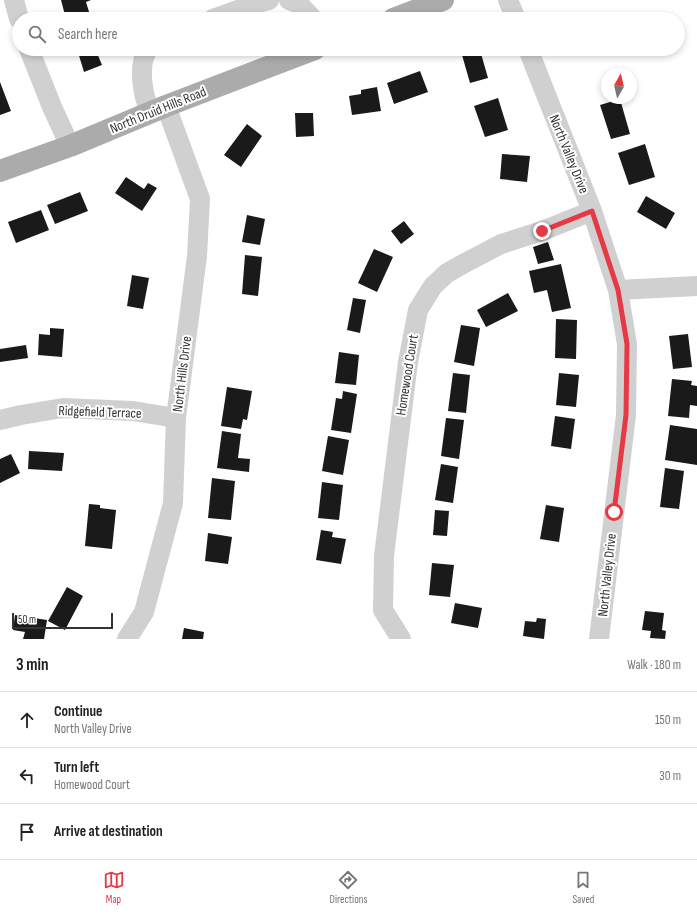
<!DOCTYPE html>
<html lang="en">
<head>
<meta charset="utf-8">
<style>
  :root { --surface:#fff; --page:#f2f2f2; --text:#222; --muted:#767676; --line:#e0e0e0; --accent:#e63946 }
  body { margin:0; font-family:"Sofia Sans Condensed",sans-serif; background:var(--page); color:var(--text) }
  .compass { position:absolute; left:601px; top:68px; width:36px; height:36px; border-radius:50%; background:var(--surface); box-shadow:0 2px 6px #0003; rotate:8deg }
  .scale { position:absolute; left:12px; bottom:10px; width:101px; box-sizing:border-box; padding-left:4px; border:2px solid #333; border-top:0; font-size:11px; line-height:14px; white-space:nowrap; color:#333; -webkit-text-stroke:3px #fff; paint-order:stroke }
  .stop { position:absolute; width:12px; height:12px; margin:-9px; border:3px solid #e63946; border-radius:50%; background:#fff }
  .stop.end { background:#e63946; border-color:#fff; box-shadow:0 1px 4px #0008 }
  .list { margin:0; padding:0; list-style:none }
  h2 { display:flex; justify-content:space-between; align-items:center; height:52px; margin:0; padding:0 16px; font-size:17px }
  h2 small { font-size:13px; font-weight:400; color:var(--muted) }
  .list li { display:grid; grid-template-columns:26px 1fr auto; gap:12px; align-items:center; box-sizing:border-box; height:56px; padding:0 16px; border-top:1px solid var(--line) }
  .list b { display:block; font-size:15px; white-space:nowrap }
  .list p { margin:0; font-size:13px; white-space:nowrap; color:var(--muted) }
  .list em { font-size:13px; font-style:normal; color:var(--muted) }
  .icon { flex:none; width:22px; height:22px; fill:none; stroke:currentColor; stroke-width:2; stroke-linecap:round; stroke-linejoin:round }
  .map { position:relative; flex:none; width:697px; height:639px; overflow:hidden }
  .search { position:absolute; background:var(--surface); box-shadow:0 2px 6px #0003; left:12px; right:12px; top:12px; height:44px; display:flex; align-items:center; gap:10px; box-sizing:border-box; padding:0 14px; border-radius:22px; color:var(--muted); font-size:15px }
  .sheet { height:220px; background:var(--surface) }
  nav { display:flex; justify-content:space-around; align-items:center; box-sizing:border-box; height:56px; border-top:1px solid var(--line); background:var(--surface); font-size:11px; color:var(--muted) }
  nav a { display:grid; justify-items:center; gap:2px }
  nav .on { color:var(--accent) }
  .map>svg:first-child { display:block }
  .building { fill:#1a1a1a }
  .lines { fill:none; stroke-linecap:round; stroke-linejoin:round }
  .minor { stroke:#d0d0d0; stroke-width:20 }
  .major { stroke:#ababab; stroke-width:22 }
  .route { stroke:#e63946; stroke-width:5 }
  .labels { text-anchor:middle; dominant-baseline:central; stroke-width:4; stroke-linejoin:round; paint-order:stroke }
  .street-label { font-size:14px; fill:#333; stroke:#fff }
</style>
</head>
<body>
<div class="map">
<svg width="697" height="639" viewBox="0 0 697 639">
  <rect width="100%" height="100%" fill="#fff"/>
  <!-- building -->
  <path class="building" d="M61,0H91L86,2L90,15L74,19H66Z
    M77,49H112V50L97,53L102,65L84,72Z
    M480,50L488,78L470,83L462,55Z
    M420,71L428,92L394,104L387,83Z
    M0,82L11,111L0,115Z
    M377,87L381,111L352,115L349,96L361,94V90Z
    M498,98L508,130L485,137L474,106Z
    M620,99L630,134L611,139L600,105Z
    M295,113H313L314,136L296,137Z
    M247,124L262,136L241,167L224,155Z
    M645,144L655,177L629,185L618,153Z
    M502,154L530,156L527,182L500,179Z
    M126,177L144,189L148,183L157,188L142,211L115,193Z
    M80,192L88,211L55,224L47,205Z
    M646,196L675,213L666,229L637,212Z
    M41,210L49,230L16,243L8,222Z
    M247,215L265,219L260,245L242,242Z
    M404,221L414,234L401,244L391,231Z
    M548,242L554,260L538,264L533,247Z
    M374,249L393,257L377,292L358,283Z
    M245,255L262,257L258,296L242,294Z
    M561,264L571,308L552,312L547,290L534,293L529,271Z
    M132,275L149,278L143,309L127,306Z
    M508,293L518,311L486,327L477,310Z
    M353,298L366,300L360,333L347,330Z
    M556,319L577,320L576,359L555,358Z
    M461,325L480,328L474,366L454,362Z
    M50,328L64,329L62,357L38,355L39,334L50,335Z
    M688,334L692,367L673,369L669,336Z
    M26,345L28,358L0,362V349Z
    M339,352L359,355L356,385L335,383Z
    M453,373L470,375L466,413L448,411Z
    M559,373L579,375L576,407L556,405Z
    M672,379L692,381L691,385L697,386V406L690,405L689,418L668,416Z
    M227,387L252,391L247,420L243,419L241,429L221,426Z
    M343,391L357,394L351,433L331,430L336,398L342,399Z
    M555,416L575,419L571,449L551,446Z
    M446,418L464,420L459,459L441,456Z
    M670,425L697,429V465L665,460Z
    M222,431L241,434L238,458L250,459L249,472L217,468Z
    M328,436L349,440L343,475L322,471Z
    M29,451L64,453L62,471L28,469Z
    M11,454L20,473L0,483V459Z
    M441,464L458,467L453,503L435,500Z
    M665,468L684,471L679,509L660,507Z
    M212,478L235,481L231,520L208,518Z
    M322,482L343,485L339,520L318,518Z
    M89,504L100,505V508L116,510L112,549L85,546Z
    M546,505L564,508L559,542L540,539Z
    M435,510L449,511L447,536L433,535Z
    M321,530L333,532L332,537L346,539L341,564L316,560Z
    M208,533L232,537L228,564L205,561Z
    M432,563L454,565L450,597L429,595Z
    M67,587L83,596L65,630L48,621Z
    M455,603L482,608L478,628L451,623Z
    M645,611L664,613L662,630L666,631L665,639L650,638L651,631L642,630Z
    M15,615L47,620L44,639H23L25,632L13,630Z
    M537,618L546,619L544,639L523,636L525,621L536,622Z
    M184,628L204,632L203,639H182Z"/>
  <g class="lines">
    <!-- minor -->
    <path class="minor" d="M14,0L19,19
      M289,0L299,4L313,19
      M508,0L516,19
      M213,19L257,3L269,0
      M29,49L52,107L70,146
      M148,49C137,66 143,95 150,113
      M528,49L592,211L618,290L627,344L626,415L599,639
      M618,290L697,286
      M0,420L21,415L63,408L133,411L176,418
      M127,639L144,612L173,503L176,418L197,256L200,199L166,106
      M401,639L383,610L384,556L408,362L418,310L433,286L447,273L463,264L501,244L542,231L592,211"/>
    <!-- major -->
    <path class="major" d="M393,19L443,0
      M0,171L70,146L166,106L315,49"/>
  </g>
  <g class="lines">
    <!-- route -->
    <path class="route" d="M542,231L592,211L618,290L627,344L626,415L614,512"/>
  </g>
  <g class="labels">
    <!-- street labels -->
    <g class="street-label">
      <text transform="translate(158 110) rotate(-22)">North Druid Hills Road</text>
      <text transform="translate(569 154) rotate(68)">North Valley Drive</text>
      <text transform="translate(182 374) rotate(-83)">North Hills Drive</text>
      <text transform="translate(407 375) rotate(-81)">Homewood Court</text>
      <text transform="translate(100 412) rotate(2)">Ridgefield Terrace</text>
      <text transform="translate(607 575) rotate(-84)">North Valley Drive</text>
    </g>
  </g>
</svg>
<svg class="compass" viewBox="-18 -18 36 36"><path d="M0-13l5 13h-10z" fill="#e53935"/><path d="M0 13l5-13h-10z" fill="#767676"/></svg>
<div class="scale">50 m</div>
<div class="stop" style="left:614px;top:512px"></div>
<div class="stop end" style="left:542px;top:231px"></div>
<div class="search"><svg class="icon" aria-label="search" viewBox="0 0 24 24"><circle cx="10" cy="10" r="6"/><path d="M15 15l6 6"/></svg>Search here</div>
</div>
<section class="sheet">
<h2>3 min<small>Walk · 180 m</small></h2>
<ul class="list">
<li><svg class="icon" aria-label="ahead" viewBox="0 0 24 24"><path d="M12 20V5M6 11l6-6 6 6"/></svg><div><b>Continue</b><p>North Valley Drive</p></div><em>150 m</em></li>
<li><svg class="icon" aria-label="left" viewBox="0 0 24 24"><path d="M17 20v-9H6M10 6l-5 5 5 5"/></svg><div><b>Turn left</b><p>Homewood Court</p></div><em>30 m</em></li>
<li><svg class="icon" aria-label="arrive" viewBox="0 0 24 24"><path d="M6 21V4h12l-3 4 3 4H6"/></svg><div><b>Arrive at destination</b></div></li>
</ul>
</section>
<nav>
<a class="on"><svg class="icon" aria-label="map" viewBox="0 0 24 24"><path d="M3 6l6-2 6 2 6-2v14l-6 2-6-2-6 2zM9 4v14M15 6v14"/></svg>Map</a>
<a><svg class="icon" aria-label="directions" viewBox="0 0 24 24"><path d="M12 3l9 9-9 9-9-9zM9 14v-3h6M13 9l2 2-2 2"/></svg>Directions</a>
<a><svg class="icon" aria-label="saved" viewBox="0 0 24 24"><path d="M7 4h10v16l-5-4-5 4z"/></svg>Saved</a>
</nav>
</body>
</html>
